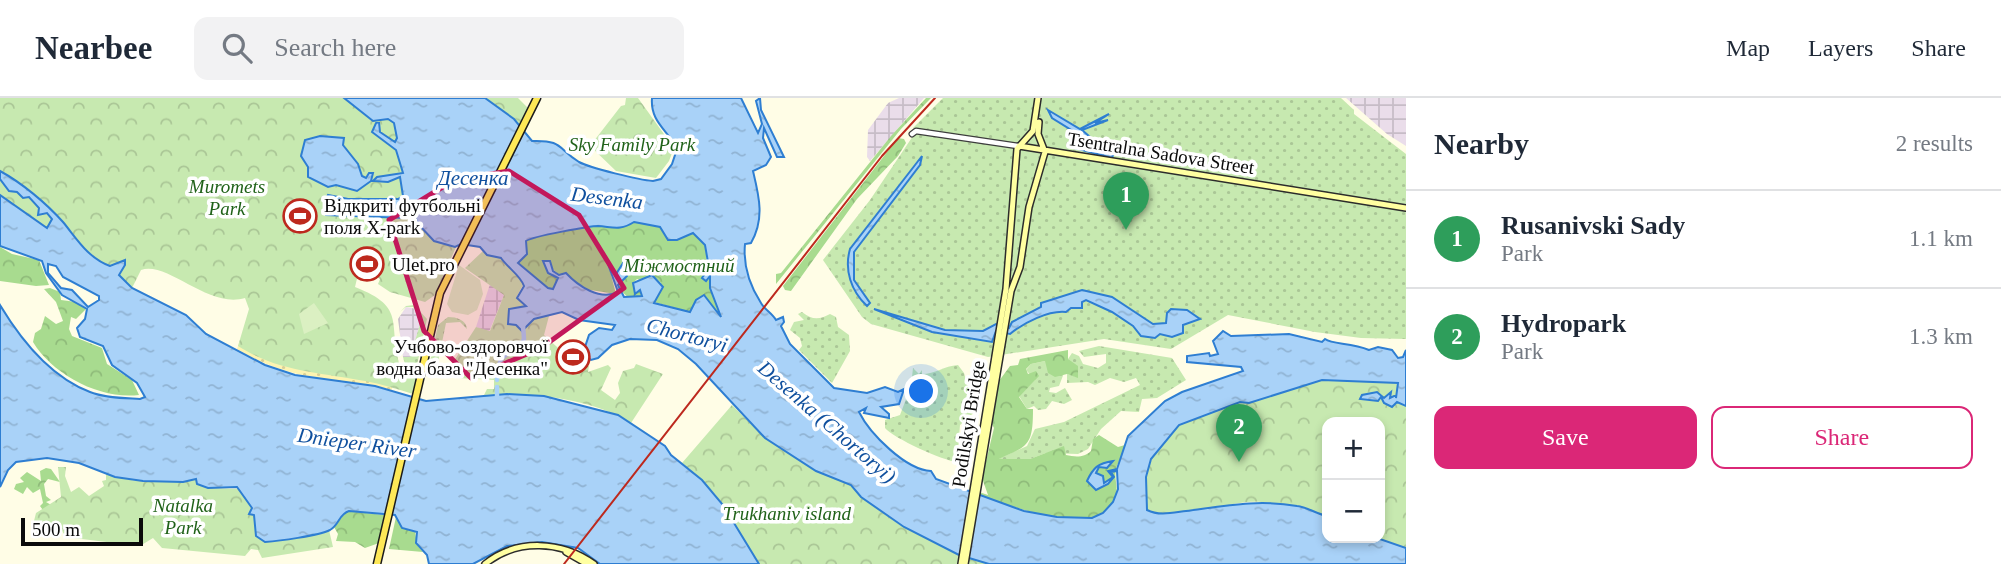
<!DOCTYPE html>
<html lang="en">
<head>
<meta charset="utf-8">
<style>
  :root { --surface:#fff; --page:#f2f2f3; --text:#1f2937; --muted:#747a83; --line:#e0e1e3; --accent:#db2777 }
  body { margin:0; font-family:Georgia,serif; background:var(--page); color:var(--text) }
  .controls { position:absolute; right:21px; bottom:21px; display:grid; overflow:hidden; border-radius:14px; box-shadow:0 4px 10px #0003 }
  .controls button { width:63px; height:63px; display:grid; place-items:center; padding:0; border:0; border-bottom:2px solid var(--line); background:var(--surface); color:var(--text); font:35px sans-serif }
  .scale { position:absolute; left:21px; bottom:18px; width:122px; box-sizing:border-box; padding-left:7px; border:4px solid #0a0a0a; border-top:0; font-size:19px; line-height:24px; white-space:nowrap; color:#0a0a0a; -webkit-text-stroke:5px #fff; paint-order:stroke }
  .you { position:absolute; left:922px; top:294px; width:24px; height:24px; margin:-18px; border:5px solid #fff; border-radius:50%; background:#1a73e8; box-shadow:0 0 0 10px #1a73e833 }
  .badge { display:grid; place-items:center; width:46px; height:46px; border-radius:50%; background:var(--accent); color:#fff; font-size:23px; font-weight:700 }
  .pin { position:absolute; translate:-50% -58px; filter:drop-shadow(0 2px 4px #0008) }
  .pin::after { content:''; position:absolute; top:37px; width:24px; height:21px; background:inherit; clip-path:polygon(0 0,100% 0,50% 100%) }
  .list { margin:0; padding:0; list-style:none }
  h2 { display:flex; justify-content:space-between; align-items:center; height:91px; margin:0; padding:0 28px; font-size:30px }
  h2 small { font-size:23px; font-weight:400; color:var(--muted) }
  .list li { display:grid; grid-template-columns:46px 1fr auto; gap:21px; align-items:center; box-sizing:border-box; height:98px; padding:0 28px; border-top:2px solid var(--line) }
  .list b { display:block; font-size:26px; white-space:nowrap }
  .list p { margin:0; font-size:23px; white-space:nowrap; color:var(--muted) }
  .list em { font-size:23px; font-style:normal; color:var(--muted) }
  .actions { display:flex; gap:14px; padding:21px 28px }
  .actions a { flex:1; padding:16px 0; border:2px solid var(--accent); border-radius:14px; text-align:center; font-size:24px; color:var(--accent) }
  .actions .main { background:var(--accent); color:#fff }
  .icon { flex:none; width:38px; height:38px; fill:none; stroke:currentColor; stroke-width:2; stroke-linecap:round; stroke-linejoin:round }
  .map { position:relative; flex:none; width:1406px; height:466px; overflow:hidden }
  header { display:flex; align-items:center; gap:42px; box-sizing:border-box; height:98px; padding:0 35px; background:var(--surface); border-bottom:2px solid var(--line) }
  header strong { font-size:33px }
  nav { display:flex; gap:38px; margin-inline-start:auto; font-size:24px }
  .search { width:490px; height:63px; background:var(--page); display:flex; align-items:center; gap:18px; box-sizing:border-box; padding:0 24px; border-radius:14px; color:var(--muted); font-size:26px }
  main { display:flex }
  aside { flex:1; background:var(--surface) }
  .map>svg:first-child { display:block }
  .industrial { fill:url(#industrial-grid) }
  .grass { fill:url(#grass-dots) }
  .forest { fill:url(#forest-crowns) }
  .sand { fill:url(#sand-dots) }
  .park { fill:url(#park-crowns) }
  .pitch { fill:#dbf0c2 }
  .water { fill:url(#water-ripples); stroke:#2e7ed2; stroke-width:2; fill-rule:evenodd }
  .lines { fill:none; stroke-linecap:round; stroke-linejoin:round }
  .river { stroke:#a9d2f8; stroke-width:4.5 }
  .tertiary-casing { stroke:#3d3d3d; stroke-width:7 }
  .secondary-casing { stroke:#2c2c2c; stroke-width:8 }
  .primary-casing { stroke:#1b1b1b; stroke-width:9 }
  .tertiary { stroke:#fff; stroke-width:4.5 }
  .secondary { stroke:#ffffa1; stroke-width:5 }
  .primary { stroke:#fee857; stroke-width:6 }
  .rail { stroke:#bd291e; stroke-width:2 }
  .marked { fill:#c2185b; fill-opacity:0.2; stroke:#c2185b; stroke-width:5; stroke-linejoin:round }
  .labels { text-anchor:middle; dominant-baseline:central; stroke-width:7; stroke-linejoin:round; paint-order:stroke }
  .park-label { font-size:19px; font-style:italic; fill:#206219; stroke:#fff }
  .street-label { font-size:19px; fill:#0a0a0a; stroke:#fff }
  .poi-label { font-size:19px; fill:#0a0a0a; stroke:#fff; text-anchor:start }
  .water-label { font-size:21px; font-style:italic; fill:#10509e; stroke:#fff }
</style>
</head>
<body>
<header>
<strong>Nearbee</strong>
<div class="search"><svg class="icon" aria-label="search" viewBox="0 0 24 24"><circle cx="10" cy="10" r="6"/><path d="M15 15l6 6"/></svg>Search here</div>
<nav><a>Map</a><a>Layers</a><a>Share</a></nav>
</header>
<main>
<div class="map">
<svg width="1406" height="466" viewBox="0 0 1406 466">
  <defs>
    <pattern id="industrial-grid" width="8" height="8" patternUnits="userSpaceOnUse" patternTransform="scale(1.75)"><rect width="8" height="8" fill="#eaddea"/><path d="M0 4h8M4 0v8" fill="none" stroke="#c7bcc7"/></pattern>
    <pattern id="grass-dots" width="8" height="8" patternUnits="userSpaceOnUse" patternTransform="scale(1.75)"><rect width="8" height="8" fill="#c7e9b0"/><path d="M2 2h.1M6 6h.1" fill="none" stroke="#aac696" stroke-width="1.8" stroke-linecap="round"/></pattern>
    <pattern id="forest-crowns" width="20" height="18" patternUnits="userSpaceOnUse" patternTransform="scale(1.75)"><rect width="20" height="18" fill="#a8db8f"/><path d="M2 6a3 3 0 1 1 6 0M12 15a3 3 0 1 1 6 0" fill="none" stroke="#8fbb7a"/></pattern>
    <pattern id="sand-dots" width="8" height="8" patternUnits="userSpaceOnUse" patternTransform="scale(1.75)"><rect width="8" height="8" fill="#fdf4b1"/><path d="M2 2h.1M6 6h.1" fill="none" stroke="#d8d097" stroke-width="1.8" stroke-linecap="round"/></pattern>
    <pattern id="park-crowns" width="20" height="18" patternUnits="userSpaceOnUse" patternTransform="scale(1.75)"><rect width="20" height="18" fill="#c7e9b0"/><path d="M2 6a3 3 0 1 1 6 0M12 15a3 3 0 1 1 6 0" fill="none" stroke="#aac696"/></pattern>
    <pattern id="water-ripples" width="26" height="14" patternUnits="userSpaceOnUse" patternTransform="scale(1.75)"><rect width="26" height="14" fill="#a9d2f8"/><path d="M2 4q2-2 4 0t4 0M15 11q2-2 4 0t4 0" fill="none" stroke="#90b3d3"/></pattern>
  </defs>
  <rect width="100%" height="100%" fill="#fffde6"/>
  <!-- industrial -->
  <path class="industrial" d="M899,0H924L870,63L867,59L868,32L888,5Z
    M1346,0H1406V48L1387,36Z
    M490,186L504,197L489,234L476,229Z
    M406,209L417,211L422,220L410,260L403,259L398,221Z"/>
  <!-- grass -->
  <path class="grass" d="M943,0H1341L1354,12V16L1406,56V241L1361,240L1315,234L1228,217L1171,251L1104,241L988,259L871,226L862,219L823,162L870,102L917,32L913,30Z
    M414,207L427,221L415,276L406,270L403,259H410L422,220L413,209H406L400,214L406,208Z
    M802,214C812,222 819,222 830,216L836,219L838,229L849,237L850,253L832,285L799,252L802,248L800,240L790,232L794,224L804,222L798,216Z
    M448,219C457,219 466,222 467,231L460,224L446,225L436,274L440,276L427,278L438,227Z
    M1099,248L1172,260L1186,282L1157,300L1142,301L1139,314L1121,313L1101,331L1088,351L1078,356L1046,355L1030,361H998L1027,348L1035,331L1064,324L1140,287L1136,280L1124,284L1110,280L1095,287L1088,284L1067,285V276L1077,279L1068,261L1072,255L1079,258L1083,266L1098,270L1106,265V256L1084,259L1079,253Z
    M1045,263L1064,275L1059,288L1050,290L1049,294L1056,295L1065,290L1072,302L1064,306L1052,303L1046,311L1038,312L1034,308L1027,311L1019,298L1035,282L1026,272L1031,266Z
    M958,267L964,275L972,302H981L980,309L960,327L957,364C944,363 893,340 885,330V322L900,317L911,288L913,270L919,276L922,272V276C935,276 944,268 958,267Z"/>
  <!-- forest -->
  <path class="forest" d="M926,0H931L901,31L776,186V176L781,175L891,38Z
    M898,40L904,41L906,45L898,58L857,101L791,193L785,192L783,188Z
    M634,124L660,129L668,142H677L693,135L705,147L710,190L721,219L702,199L696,202L690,214L654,204L661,185L652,177L643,183L637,181L633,185L635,196L640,191L642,198L630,201L620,192L618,176L610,173L616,196L584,191L559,177L544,163L548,175L558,180L553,191L548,190L518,165L527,156L526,142C538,135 576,129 592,128C609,128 619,134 634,124Z
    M0,149L12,156L39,162L49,187L36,188L0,183Z
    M50,190L60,194L61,202L76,204L86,211L76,221L71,219L69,231L72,238L102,250L107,266L132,282L139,297C100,302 52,276 33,244L35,235L41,231L45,218L56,226L63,223L56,204L44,191Z
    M1068,252V261L1078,268V280L1067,276L1055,279L1048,275L1045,263L1031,266L1026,271L1028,276L1036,273L1039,278L1019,299L1027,311H1033C1033,348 1028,348 999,361H1030L1064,348L1066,357C1075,359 1084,360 1091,353L1093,341L1099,337L1118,349L1125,347C1125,357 1118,362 1116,371C1113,384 1122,392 1111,407C1089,440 1010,406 979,398V394L988,397L982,380L994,330L992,326L999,283L1010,268L1018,267L1020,261Z
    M46,370L51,371L60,384L48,381L44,386L46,398L51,402L46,404L53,408L45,415L40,408L43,405L40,391L33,395L27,389L23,396L14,391L16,386L24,384L20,380L27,374L41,383L40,373Z
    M347,413L384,417L379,445L365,450L355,444L336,443L338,436L334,429Z
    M396,419L402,430L415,433L417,447L423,454L389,451Z"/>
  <!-- sand -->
  <path class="sand" d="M239,245L331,274L392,288V292C331,277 296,286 237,251Z"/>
  <!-- park -->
  <path class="park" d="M0,0H353L395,19L414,114C423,135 434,145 456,149L435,197L425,204L390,194L378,186L380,181L360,168L355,189C409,210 386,226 401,271L417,281L413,296C397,291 381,286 365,283C319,274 279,274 238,248L249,211L245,200C208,211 168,163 141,172L132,190L119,177L125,167L123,162L116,167C99,169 85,152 75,140C48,138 21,114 0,97Z
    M485,0H518L528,10L518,29L514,21Z
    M626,0H638L674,50L669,63L656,80L616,73L590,48L621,8L625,7Z
    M483,153L487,157L501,160L524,185L517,198L526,208L508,213L509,227H516L520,232L534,221L549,218L544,237L569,260L589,268L588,274L608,267L611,270L601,292L615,302L620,295L618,285L623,273L634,270L636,266L663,276L631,325C588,299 533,295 484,297L487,291H494V282L458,280L452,266L476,229L490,233L504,197L465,170Z
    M1322,282C1339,281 1388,280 1400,288L1398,299L1393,298L1391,301L1389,298L1384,300V305L1397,304L1406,308V450L1377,440H1380V324H1327V418C1300,413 1276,402 1247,404C1224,406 1167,424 1147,412C1141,384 1152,341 1180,326C1199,316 1219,312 1240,304L1249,305Z
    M732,307L765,340L816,373L851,387L861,399L900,427L959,457L989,466H759L715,396L682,365Z
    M58,369H66L65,378L71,394L79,389L89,398L104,388L102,383L106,382V374C131,388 181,385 207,378L196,386L208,390L240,391L252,410L249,416L254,417L256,438L271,443L329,432L333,449L262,460L258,452L251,451L245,458L162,450L153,440L140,448L65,439L61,430L57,438L31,435L36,415L61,399Z"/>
  <!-- pitch -->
  <path class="pitch" d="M459,167L480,182L483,196L477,212L468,217L452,214L447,206Z
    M314,205L328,225L304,236L299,216Z"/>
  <!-- water -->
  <path class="water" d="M344,0H485L514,21L532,43C563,42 557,50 579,64C590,70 639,82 653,83L661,81L672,66L677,51C668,32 650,24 652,0H741L758,35L762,26L756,3L760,0L761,12L784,59H777L764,30L763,40L771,59L766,67L753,73C759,98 765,121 751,145L745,146C743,167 750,188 761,205C765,212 772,215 776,222L783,219L784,224L781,228L790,246L834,290L867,295L885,289L898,294L904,291L899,306L881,309L889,316V320L864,315L866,310L859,314C870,336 906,372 931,373L936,381L1024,413L1057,419L1092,420L1103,415L1113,404L1118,391L1117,373L1111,374L1114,379L1108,386L1096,392L1087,383C1093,370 1098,365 1113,363L1107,370L1099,369L1096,375L1103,378L1104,385L1113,379L1108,373L1117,371L1128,338L1165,303L1182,294L1243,273L1241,269L1187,264V258L1209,255L1210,258L1218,256L1213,243L1223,233L1231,238L1289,236L1322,244L1325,241C1333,247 1351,244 1369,252L1378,249L1392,252L1398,260L1403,259L1406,252V308L1397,304L1392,309L1384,305L1381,299L1378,303L1360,301L1362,297L1377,294L1384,300L1391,294L1390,300L1396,297V300L1398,285L1322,282L1249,305L1240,304L1179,327L1151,361L1146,379L1147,412C1159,418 1171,415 1186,413C1224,408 1258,401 1297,408C1307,409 1317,416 1327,418V440H1377L1406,450V466H989L959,457L904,429L861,399L851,387L816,373L765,340L696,266L678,251L657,242L630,241L612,247L598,260L591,262L583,255L589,237L599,230L612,232L615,227L579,222L562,214L534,221L522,233L516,227L508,226L509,211L526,208L517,200L524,188C521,178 507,169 501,160L487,157L480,149L461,146L455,149L434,143L419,127L409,107H404L405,120L326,117L324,106L328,97L348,101H398L403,98L400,79L388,84L373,83L377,79L403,75L396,52L372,34L376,25L379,24L380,34L395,44L397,40L394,25L388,21L373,23ZM634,124L660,129L668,142H677L693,135L705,147L709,170L702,180L706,183L710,178V190L721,219L704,197L696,202L690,214L654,205L663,189L652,177L633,185L635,196L640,192L642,198L624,199L618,187L627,178L623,165L616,176L608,166L618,194C600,203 578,188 566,175L559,177L553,173L550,163H543L548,175L558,180L553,191L548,190L518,165L527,156L526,143C533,138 591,128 598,128C613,129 620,133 634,124Z
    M1048,12L1080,31L1109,16L1095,25L1108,22L1082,32L1090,39V45L1113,57L1112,60L1075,50L1079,42L1076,35L1052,20Z
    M320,38L344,40L343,47L358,66L362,78L366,80L369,75H373L371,83L357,93L336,87L328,89L308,79V69L301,58L305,42Z
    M922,58L920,67L854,154V182L870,205L867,208C851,193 844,172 850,151Z
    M0,73C22,85 46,105 63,124C77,141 88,160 110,168L125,162V167L119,177L132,190L186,217L206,236L265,267L295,277L375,288L426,303L507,296L544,298L618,317L665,348L671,357L702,382L723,407L759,466H600L578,450L542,444L507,448L473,466H429L427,457L416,445L417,434L402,430L395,417L349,413C339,416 339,427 330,432C318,438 278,443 265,444L256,438L254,417L249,416L252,410L237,389L208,390L197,386L196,381L183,384L143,383L115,379L79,365L47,360L16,364L8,372L0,389V207C21,242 51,279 90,294C105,300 124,300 140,301L145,299L137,285L112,267L103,248L80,239L77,230L85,221L87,211L62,197L46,175L42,163L0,148V97L47,130L52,121L47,115L38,117L39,110L29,99L23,100L17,94L9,93L0,81ZM48,166L56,168L63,179L99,198V202L88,209L72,192L61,190L48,175Z
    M1082,192L1112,199L1153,226L1166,225L1167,215L1171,211L1187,212L1200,221L1183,227V235L1172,239L1160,236L1155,240L1141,238L1133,228L1112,214L1086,202L1082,204V210H1071L1066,214C1049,212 1023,225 1010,236L996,233L992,244L932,234L874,211L945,232L983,233L996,226L1009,230L1012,224L1041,209V205Z"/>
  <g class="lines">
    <!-- river -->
    <path class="river" d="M497,282C498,260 502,257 520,249L524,241L523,227
      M497,289V300"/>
    <defs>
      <path id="tertiary" d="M912,36L916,33L1018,48"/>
      <path id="secondary" d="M1019,48L1406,110
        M566,454L587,466
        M485,466C517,440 562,443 594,466
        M961,466L1006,191L1017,51L1033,33L1038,0
        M965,466L1011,193L1020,169L1029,109L1045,54L1038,36L1039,24"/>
      <path id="primary" d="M377,466L440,195L537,0"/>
    </defs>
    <!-- tertiary casing -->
    <use href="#tertiary" class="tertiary-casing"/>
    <!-- secondary casing -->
    <use href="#secondary" class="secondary-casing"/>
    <!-- primary casing -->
    <use href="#primary" class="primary-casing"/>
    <!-- tertiary -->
    <use href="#tertiary" class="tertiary"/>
    <!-- secondary -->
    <use href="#secondary" class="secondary"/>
    <!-- primary -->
    <use href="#primary" class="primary"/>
    <!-- rail -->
    <path class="rail" d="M564,466L882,58L935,0"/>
  </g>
  <!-- marked area -->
  <path class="marked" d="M509,73L579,117L624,190L541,250L471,280L424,233L389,122L454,82Z"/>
  <!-- icons -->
  <defs>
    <symbol id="stadium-ring" viewBox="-11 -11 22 22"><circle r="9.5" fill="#fff" stroke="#bd291e" stroke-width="1.5"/><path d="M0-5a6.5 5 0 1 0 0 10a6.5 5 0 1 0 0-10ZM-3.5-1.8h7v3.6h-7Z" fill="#bd291e"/></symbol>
  </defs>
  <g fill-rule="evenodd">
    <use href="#stadium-ring" x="281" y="99" width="38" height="38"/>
    <use href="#stadium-ring" x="348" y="147" width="38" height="38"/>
    <use href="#stadium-ring" x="554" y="240" width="38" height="38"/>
  </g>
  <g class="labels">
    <!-- park labels -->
    <g class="park-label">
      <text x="632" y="46">Sky Family Park</text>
      <text x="227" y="88">Muromets<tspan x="227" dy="22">Park</tspan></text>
      <text x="679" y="167">Міжмостний</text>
      <text x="183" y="407">Natalka<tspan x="183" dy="22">Park</tspan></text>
      <text x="787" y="415">Trukhaniv island</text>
    </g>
    <!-- street labels -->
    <g class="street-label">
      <text transform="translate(1161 55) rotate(9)">Tsentralna Sadova Street</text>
      <text transform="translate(968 326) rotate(-81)">Podilskyi Bridge</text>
    </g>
    <!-- poi labels -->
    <g class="poi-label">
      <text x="324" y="107">Відкриті футбольні<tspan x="324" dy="22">поля X-park</tspan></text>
      <text x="392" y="166">Ulet.pro</text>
      <text x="548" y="248" text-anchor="end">Учбово-оздоровчої<tspan x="548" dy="22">водна база "Десенка"</tspan></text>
    </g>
    <!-- water labels -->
    <g class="water-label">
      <text x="473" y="80">Десенка</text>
      <text transform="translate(607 100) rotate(7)">Desenka</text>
      <text transform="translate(687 237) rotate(15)">Chortoryi</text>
      <text transform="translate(827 324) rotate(41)">Desenka (Chortoryi)</text>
      <text transform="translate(357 345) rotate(8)">Dnieper River</text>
    </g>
  </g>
</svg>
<div class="controls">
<button>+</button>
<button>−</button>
</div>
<div class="scale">500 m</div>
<div class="you"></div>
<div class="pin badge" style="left:1126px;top:132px;background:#2e9e5b">1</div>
<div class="pin badge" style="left:1239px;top:364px;background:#2e9e5b">2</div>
</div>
<aside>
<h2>Nearby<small>2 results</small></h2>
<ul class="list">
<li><span class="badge" style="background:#2e9e5b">1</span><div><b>Rusanivski Sady</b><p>Park</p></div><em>1.1 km</em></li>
<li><span class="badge" style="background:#2e9e5b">2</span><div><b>Hydropark</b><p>Park</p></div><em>1.3 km</em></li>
</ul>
<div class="actions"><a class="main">Save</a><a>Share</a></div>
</aside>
</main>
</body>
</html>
